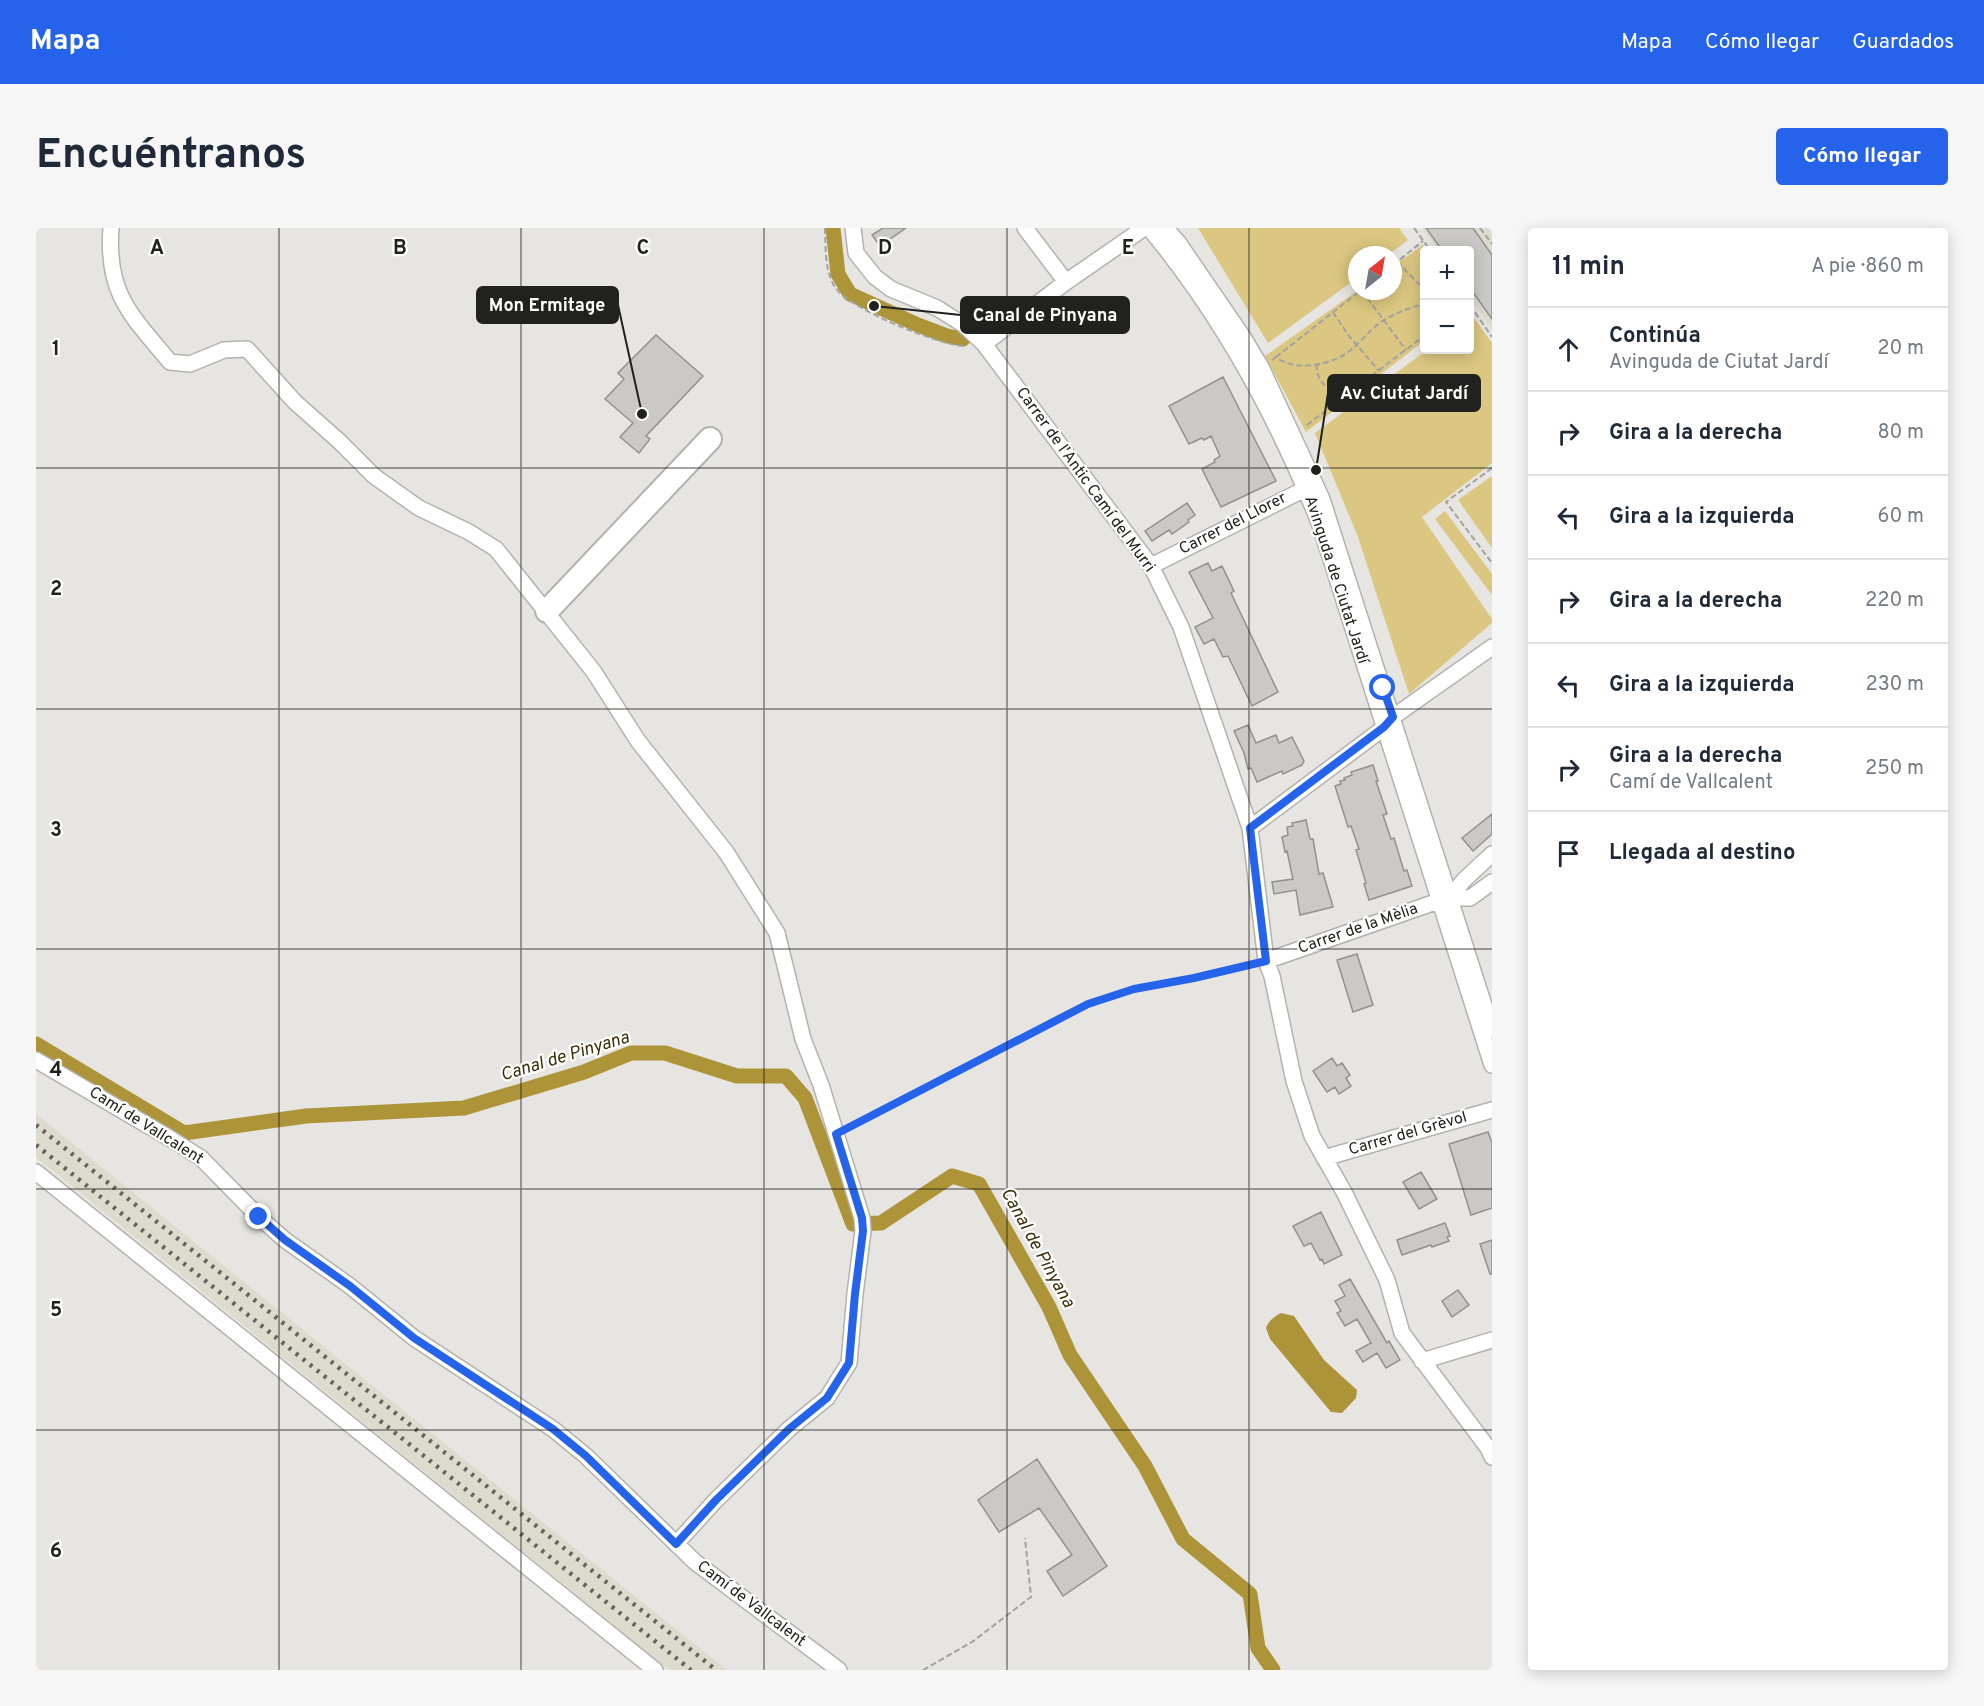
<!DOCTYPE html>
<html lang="es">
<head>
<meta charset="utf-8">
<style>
  :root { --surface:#fff; --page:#f6f6f7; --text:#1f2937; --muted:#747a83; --line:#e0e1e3; --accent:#2563eb }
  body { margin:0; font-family:Overpass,sans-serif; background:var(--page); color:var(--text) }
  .controls { position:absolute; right:18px; top:18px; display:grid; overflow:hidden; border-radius:6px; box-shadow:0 3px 15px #0003 }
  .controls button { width:54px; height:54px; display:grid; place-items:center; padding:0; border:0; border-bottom:2px solid var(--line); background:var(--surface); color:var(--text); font:30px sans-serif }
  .compass { position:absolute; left:1312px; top:18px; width:54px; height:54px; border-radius:50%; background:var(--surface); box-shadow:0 3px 15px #0003; rotate:31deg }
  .stop { position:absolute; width:18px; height:18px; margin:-14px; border:4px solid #2563eb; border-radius:50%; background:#fff }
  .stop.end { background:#2563eb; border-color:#fff; box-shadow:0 2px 6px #0008 }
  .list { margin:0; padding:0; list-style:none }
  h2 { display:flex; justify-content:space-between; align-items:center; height:78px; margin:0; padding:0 24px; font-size:26px }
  h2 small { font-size:20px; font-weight:400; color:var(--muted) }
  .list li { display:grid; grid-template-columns:39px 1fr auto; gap:18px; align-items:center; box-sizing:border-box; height:84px; padding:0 24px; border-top:2px solid var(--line) }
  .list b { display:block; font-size:22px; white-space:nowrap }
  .list p { margin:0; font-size:20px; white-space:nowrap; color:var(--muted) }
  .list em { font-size:20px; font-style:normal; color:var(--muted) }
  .icon { flex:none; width:33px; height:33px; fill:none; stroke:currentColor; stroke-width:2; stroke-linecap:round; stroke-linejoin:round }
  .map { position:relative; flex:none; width:1456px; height:1442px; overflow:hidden; border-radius:6px }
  header { display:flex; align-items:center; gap:36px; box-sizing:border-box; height:84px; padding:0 30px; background:var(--accent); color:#fff }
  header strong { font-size:28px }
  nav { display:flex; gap:33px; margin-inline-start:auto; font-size:21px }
  .intro { display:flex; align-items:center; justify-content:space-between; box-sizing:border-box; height:144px; padding:0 36px }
  h1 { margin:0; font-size:42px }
  .button { padding:15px 27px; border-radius:6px; background:var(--accent); color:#fff; font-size:21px; font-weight:700 }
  main { display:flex; gap:36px; padding:0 36px }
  aside { flex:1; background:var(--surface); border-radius:6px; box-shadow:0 3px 15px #0003 }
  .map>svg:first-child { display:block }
  .built { fill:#dddace }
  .green { fill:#dbc781 }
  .water { fill:#ad9438 }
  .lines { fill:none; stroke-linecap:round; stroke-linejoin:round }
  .canal { stroke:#ad9438; stroke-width:15 }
  .building { fill:#cac9c5; stroke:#92918d; stroke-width:1.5 }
  .street-casing { stroke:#b4b2ae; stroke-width:18 }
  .secondary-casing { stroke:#b4b2ae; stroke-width:26 }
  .path { stroke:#a3a29f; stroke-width:2; stroke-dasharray:6 3; stroke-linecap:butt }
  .street { stroke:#fff; stroke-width:15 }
  .secondary { stroke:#fff; stroke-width:22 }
  .rail { stroke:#646360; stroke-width:4.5; stroke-dasharray:3 6; stroke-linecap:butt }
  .route { stroke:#2563eb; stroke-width:8 }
  .grid { fill:none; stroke:#21211f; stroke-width:1.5; stroke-opacity:0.55 }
  .labels { text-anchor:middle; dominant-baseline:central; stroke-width:4.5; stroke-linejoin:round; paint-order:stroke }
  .street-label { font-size:16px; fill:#21211f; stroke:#fff }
  .water-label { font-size:18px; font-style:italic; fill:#392e05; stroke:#fff }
  .grid-label { font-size:20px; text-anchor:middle; font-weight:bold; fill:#21211f; stroke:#fff; stroke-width:4.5; stroke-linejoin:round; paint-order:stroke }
  .leader { fill:none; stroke:#21211f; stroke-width:2 }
  .callout-dot { fill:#21211f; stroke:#fff; stroke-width:2 }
  .callout { fill:#21211f; stroke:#21211f; stroke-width:2 }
  .callout-label { font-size:18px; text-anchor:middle; font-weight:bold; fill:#fff }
</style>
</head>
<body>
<header>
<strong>Mapa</strong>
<nav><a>Mapa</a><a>Cómo llegar</a><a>Guardados</a></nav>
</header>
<div class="intro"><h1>Encuéntranos</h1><a class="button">Cómo llegar</a></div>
<main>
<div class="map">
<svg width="1456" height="1442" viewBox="0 0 1456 1442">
  <rect width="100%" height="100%" fill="#e7e5e1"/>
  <!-- built -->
  <path class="built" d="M1386,0H1456V102L1434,69V22H1402Z
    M0,886L297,1126L691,1442H633L0,929Z"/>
  <!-- green -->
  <path class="green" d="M1162,0H1363L1372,12L1352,27H1321V50L1232,115Z
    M1387,17L1391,22H1388V113L1270,204L1229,128L1321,63H1357V38Z
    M1436,87L1456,115V235L1386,289L1456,391V395L1373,466L1322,309L1279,205L1391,122H1434V89Z
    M1456,248V320L1422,272Z
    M1409,283L1456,346V367L1399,291Z"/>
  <!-- water -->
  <path class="water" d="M1245,1085L1258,1088L1288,1132L1321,1162L1320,1170L1306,1185L1295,1184L1234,1111L1230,1100C1233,1092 1238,1089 1245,1085Z"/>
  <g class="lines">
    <!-- canal -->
    <path class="canal" d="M797,0L802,46L814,66L882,97L911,108L927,111
      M0,816L148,905L270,888L428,880L548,844L595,825H629L701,848H750L769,870L817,996L845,995L916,948L943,956L1013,1079L1034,1127L1109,1238L1147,1311L1214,1366L1222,1420L1237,1442"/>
  </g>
  <!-- building -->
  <path class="building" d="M847,0H870L844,18L836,7Z
    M1390,0H1437L1456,27V91L1434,60V22H1406Z
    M620,107L667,148L610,208L614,211L603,225L584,209L597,195L569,171L588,151L582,145Z
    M1187,149L1240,253L1185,279L1166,241L1179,234L1178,232L1184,228L1175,208L1168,212L1166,210L1153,216L1133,178Z
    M1151,275L1159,287L1152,292L1153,294L1136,306L1133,302L1116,313L1109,303Z
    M1172,335L1176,343L1186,338L1198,363L1195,365L1242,464L1216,478L1192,428L1187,429L1178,411L1168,416L1159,399L1177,390L1153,344Z
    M1212,497L1220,515L1240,507L1243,515L1256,509L1268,533L1266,537L1247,546L1246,543L1221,554L1215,540L1212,541L1208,525L1198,503Z
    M1337,537L1342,553H1340L1351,586L1347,587L1355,611L1358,610L1368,643L1371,642L1376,658L1333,672L1328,656L1330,655L1320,622L1323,621L1315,598L1312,599L1299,558L1305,556L1304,553L1309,552L1308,550L1316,547L1315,544Z
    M1456,586V606L1437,623L1426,610Z
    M1270,592L1274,611H1277L1283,646L1287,645L1297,679L1264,687L1260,662L1238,666L1236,654L1257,651L1251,623L1249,624L1246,609L1252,607L1251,599L1257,598L1256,595Z
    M1321,726L1337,777L1317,784L1301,732Z
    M1296,830L1301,838L1306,835L1314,847L1310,850L1315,858L1303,866L1299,859L1291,864L1277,843Z
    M1452,904L1456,915V980L1435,987L1413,916Z
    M1385,944L1401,971L1383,981L1367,954Z
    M1285,984L1306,1027L1288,1036L1286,1031L1284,1032L1275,1015L1268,1018L1257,998Z
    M1409,995L1414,1008L1411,1009L1413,1013L1396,1019L1395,1017L1366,1027L1361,1012Z
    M1456,1012V1046H1454L1444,1016Z
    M1314,1051L1351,1115L1353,1113L1364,1132L1350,1140L1341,1125L1327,1134L1320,1123L1335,1115L1321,1091L1309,1098L1301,1085L1305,1083L1299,1073L1309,1068L1303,1057Z
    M1422,1062L1433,1077L1416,1089L1406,1073Z
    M1001,1231L1071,1338L1027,1368L1011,1343L1036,1327L1003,1280L963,1304L942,1272Z"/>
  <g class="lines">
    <defs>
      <path id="street" d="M75,0C70,66 95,87 134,134L154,136L188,122L211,121L259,174L304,214L338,248L383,280L433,304L460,321L558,444L602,513L690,624L741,705L767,811L785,857L826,990L827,1003L819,1066L813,1135L791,1170L753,1201L680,1272L640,1316
        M817,0L820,25L839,49L855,61L901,80L928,97L948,116L1115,338L1145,399L1214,600L1230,733L1236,748L1258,853L1276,908L1308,964L1351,1052L1366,1105L1452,1220L1456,1229
        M989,0L1030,54
        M1113,0C1186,88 1242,191 1284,297L1456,837
        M1129,0L1142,14L1207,109L1225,139L1286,271L1456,802
        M948,116L1030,54L1108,0
        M1115,338L1279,256
        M1214,600L1349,499L1357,489L1456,419
        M1414,669L1434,670L1456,654
        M1230,733L1414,669L1428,652L1456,626
        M0,832L135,911L165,930L223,989L249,1012L314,1058L378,1110L517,1201L550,1228L659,1334L803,1442
        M1288,930L1456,882
        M0,944L619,1442
        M1386,1133L1456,1112"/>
      <path id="secondary" d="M511,383L674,211"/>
    </defs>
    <!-- street casing -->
    <use href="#street" class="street-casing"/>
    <!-- secondary casing -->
    <use href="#secondary" class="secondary-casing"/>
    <!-- path -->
    <path class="path" d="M789,0C790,19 788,42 799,59C813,81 901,116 927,118
      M1378,0L1394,22
      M1444,0L1456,16
      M1361,34L1388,61
      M1357,37L1387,13
      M1326,63L1370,122
      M1434,77L1456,109
      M1297,84L1313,108L1343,143
      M1240,129L1324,63
      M1236,132L1240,129C1257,143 1287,138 1306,128C1321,120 1332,103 1345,94C1359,85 1373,80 1388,76
      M1281,136C1279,154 1293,161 1307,170
      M1271,197L1388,108
      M1456,240L1410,274L1456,335
      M813,899L1052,776L1098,761L1158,750L1217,736
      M887,1442L936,1414L995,1369L989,1310"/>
    <!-- street -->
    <use href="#street" class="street"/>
    <!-- secondary -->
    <use href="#secondary" class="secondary"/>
    <!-- rail -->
    <path class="rail" d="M0,897L680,1442
      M0,917L655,1442"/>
  </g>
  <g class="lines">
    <!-- route -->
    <path class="route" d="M223,989L249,1012L314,1058L378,1110L517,1201L550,1228L640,1316L680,1272L753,1201L791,1170L813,1135L819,1066L827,1003L826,990L800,906L1052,776L1098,761L1158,750L1230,733L1214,600L1348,499L1357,489L1347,460"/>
  </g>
  <!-- grid -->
  <path class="grid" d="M243,0V1442M485,0V1442M728,0V1442M971,0V1442M1213,0V1442M0,240H1456M0,481H1456M0,721H1456M0,961H1456M0,1202H1456"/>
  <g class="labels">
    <!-- street labels -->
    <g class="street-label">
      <text transform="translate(1049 252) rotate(54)">Carrer de l'Antic Camí del Murri</text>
      <text transform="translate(1197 296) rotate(-27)">Carrer del Llorer</text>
      <text transform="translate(1300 352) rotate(72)">Avinguda de Ciutat Jardí</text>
      <text transform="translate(1322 701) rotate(-19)">Carrer de la Mèlia</text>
      <text transform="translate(110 898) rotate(32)">Camí de Vallcalent</text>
      <text transform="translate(1372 906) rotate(-16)">Carrer del Grèvol</text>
      <text transform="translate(715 1376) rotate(37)">Camí de Vallcalent</text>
    </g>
    <!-- water labels -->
    <g class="water-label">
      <text transform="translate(529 829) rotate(-17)">Canal de Pinyana</text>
      <text transform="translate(1001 1020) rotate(61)">Canal de Pinyana</text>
    </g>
  </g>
  <g class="grid-label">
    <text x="121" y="26">A</text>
    <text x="364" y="26">B</text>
    <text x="607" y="26">C</text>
    <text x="849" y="26">D</text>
    <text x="1092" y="26">E</text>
    <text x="20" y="127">1</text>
    <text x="20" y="367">2</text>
    <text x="20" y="608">3</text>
    <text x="20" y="848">4</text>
    <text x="20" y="1088">5</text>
    <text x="20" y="1329">6</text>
  </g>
  <!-- callouts -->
  <path class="leader" d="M606 186L582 77M838 78L925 87M1280 242L1292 165"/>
  <g class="callout-dot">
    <circle cx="606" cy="186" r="6"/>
    <circle cx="838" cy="78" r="6"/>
    <circle cx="1280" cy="242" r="6"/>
  </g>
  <g class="callout">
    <rect x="441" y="59" width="141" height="36" rx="6"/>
    <rect x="925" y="69" width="168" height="36" rx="6"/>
    <rect x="1292" y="147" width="152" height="36" rx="6"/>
  </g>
  <g class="callout-label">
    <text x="511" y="83">Mon Ermitage</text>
    <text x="1009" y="93">Canal de Pinyana</text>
    <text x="1368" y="171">Av. Ciutat Jardí</text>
  </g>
</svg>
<div class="controls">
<button>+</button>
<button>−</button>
</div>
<svg class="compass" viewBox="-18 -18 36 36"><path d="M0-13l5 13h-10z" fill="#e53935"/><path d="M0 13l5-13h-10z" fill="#747a83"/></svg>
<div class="stop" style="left:1347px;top:460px"></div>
<div class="stop end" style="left:223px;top:989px"></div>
</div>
<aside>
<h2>11 min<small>A pie · 860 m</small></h2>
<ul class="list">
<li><svg class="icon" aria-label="ahead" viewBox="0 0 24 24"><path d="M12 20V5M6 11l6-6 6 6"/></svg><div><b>Continúa</b><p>Avinguda de Ciutat Jardí</p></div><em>20 m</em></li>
<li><svg class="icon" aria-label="right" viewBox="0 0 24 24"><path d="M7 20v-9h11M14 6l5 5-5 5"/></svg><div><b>Gira a la derecha</b></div><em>80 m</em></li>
<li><svg class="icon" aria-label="left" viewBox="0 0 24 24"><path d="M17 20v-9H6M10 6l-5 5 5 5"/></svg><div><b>Gira a la izquierda</b></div><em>60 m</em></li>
<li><svg class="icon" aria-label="right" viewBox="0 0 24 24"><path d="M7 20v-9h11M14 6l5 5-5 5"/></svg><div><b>Gira a la derecha</b></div><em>220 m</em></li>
<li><svg class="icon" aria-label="left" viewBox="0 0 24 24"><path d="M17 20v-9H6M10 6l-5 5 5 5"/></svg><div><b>Gira a la izquierda</b></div><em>230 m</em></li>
<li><svg class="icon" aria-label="right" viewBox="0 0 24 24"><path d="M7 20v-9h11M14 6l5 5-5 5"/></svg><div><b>Gira a la derecha</b><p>Camí de Vallcalent</p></div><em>250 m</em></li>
<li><svg class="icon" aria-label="arrive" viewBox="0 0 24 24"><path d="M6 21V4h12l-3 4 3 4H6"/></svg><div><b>Llegada al destino</b></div></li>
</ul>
</aside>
</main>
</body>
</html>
